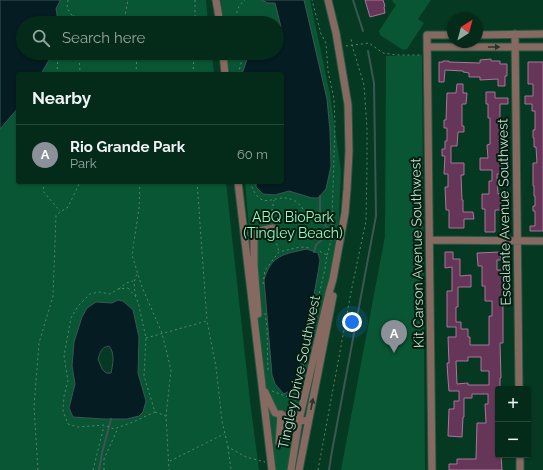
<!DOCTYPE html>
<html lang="en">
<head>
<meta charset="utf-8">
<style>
  :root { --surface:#042b1a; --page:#0d3323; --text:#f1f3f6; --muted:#97a7a2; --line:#254739; --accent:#8c9099 }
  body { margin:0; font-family:Raleway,sans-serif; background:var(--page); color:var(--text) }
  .controls { position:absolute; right:12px; bottom:12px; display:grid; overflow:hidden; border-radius:4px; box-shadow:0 1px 3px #0004 }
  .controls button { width:36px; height:36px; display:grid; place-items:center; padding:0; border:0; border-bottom:1px solid var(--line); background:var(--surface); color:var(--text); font:20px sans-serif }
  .compass { position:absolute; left:447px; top:12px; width:36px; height:36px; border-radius:50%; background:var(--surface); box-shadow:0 1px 3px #0004; rotate:36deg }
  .you { position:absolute; left:352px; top:322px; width:14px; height:14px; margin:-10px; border:3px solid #fff; border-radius:50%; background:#1a73e8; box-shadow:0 0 0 6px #1a73e833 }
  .badge { display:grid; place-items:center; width:26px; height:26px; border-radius:50%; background:var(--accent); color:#fff; font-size:13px; font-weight:700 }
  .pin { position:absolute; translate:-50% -33px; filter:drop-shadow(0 1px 2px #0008) }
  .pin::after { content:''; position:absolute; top:21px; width:14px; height:12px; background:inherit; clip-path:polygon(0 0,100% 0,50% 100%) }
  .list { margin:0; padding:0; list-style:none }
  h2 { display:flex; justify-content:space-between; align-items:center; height:52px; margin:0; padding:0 16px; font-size:17px }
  h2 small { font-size:13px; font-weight:400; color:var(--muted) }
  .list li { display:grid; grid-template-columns:26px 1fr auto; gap:12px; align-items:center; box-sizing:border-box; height:60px; padding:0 16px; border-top:1px solid var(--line) }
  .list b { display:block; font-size:15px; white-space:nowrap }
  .list p { margin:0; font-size:13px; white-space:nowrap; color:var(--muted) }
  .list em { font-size:13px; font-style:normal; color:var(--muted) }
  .icon { flex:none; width:22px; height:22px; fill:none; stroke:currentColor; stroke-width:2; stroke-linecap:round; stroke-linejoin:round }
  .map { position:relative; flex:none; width:543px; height:470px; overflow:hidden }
  .search { position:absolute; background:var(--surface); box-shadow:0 1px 3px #0004; left:16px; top:16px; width:268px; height:44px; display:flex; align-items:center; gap:10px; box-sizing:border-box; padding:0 14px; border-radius:22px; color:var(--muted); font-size:15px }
  .panel { position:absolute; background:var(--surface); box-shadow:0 1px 3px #0004; left:16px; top:72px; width:268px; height:112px; border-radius:4px }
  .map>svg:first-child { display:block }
  .green { fill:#095634; fill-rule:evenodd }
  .water { fill:#041c22; stroke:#3c5654; fill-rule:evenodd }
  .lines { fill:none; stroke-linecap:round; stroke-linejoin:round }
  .stream { stroke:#3c5654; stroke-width:2 }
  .building { fill:#663659; stroke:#aa759a; fill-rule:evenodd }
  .minor-casing { stroke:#265740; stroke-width:9 }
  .path { stroke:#5b856f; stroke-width:1; stroke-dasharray:2 3; stroke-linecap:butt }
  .minor { stroke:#866a62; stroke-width:7 }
  .oneway { fill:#2a3429 }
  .labels { text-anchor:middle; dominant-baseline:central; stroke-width:4; stroke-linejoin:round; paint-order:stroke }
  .street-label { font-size:14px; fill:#bfdeca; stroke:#031d10 }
  .park-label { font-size:14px; fill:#9cf9c3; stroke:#031d10 }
</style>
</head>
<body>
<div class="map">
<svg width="543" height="470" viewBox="0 0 543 470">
  <rect width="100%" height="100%" fill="#053922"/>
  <!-- green -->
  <path class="green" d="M60,0H206L208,23H57V14L56,9L60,2Z
    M221,0H310L330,94L341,171L339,218L328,322L291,470H274L260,334L256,307L245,182H282V74H230L227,53H277V23H223Z
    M392,0H431L418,19L424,23L407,49L403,50L380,35L379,31L396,5L393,2Z
    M53,53H212L214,74H41Z
    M422,55L425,470H341L385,236L386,56Z
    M18,108V182H226L250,401L259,470H0V129ZM118,300L139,336L138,372L146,401L139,416C117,421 95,418 73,417L69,408L96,302L112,303Z"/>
  <!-- water -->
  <path class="water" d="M0,0H60V1L56,9L57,14V23H23V53H53L41,74H18V108L0,129Z
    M261,0H304L327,99L330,131L331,166L326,189L318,198H312L289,191L275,195L263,194L256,187V182H282V74H242L249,53H277V28L281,27L275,3H268Z
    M307,249L318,253L320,260L318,273L298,380L291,390L284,394L275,384L272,375L264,280C271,255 284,254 307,249Z
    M118,300L123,301L133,310L139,337L138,373L146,401L143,412L139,416L127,419H104L73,417L69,408L75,384L72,366L74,342L82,317L87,308L96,302L112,303ZM109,346C115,353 113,364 111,373H106L102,369L98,359C100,353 101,347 109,346Z"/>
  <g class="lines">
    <!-- stream -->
    <path class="stream" d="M353,0L363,31
      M314,252L316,245L327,235V229L323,219L320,213V196
      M99,470L102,453L111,419
      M329,470L332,451L376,216L374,83L368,51"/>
  </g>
  <!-- building -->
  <path class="building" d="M365,0H383L385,6L384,7L385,13L370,17Z
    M491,59V61H500V64H507V76H505V86H498V79L480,80V77H469V73L463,72V71L445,70L444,82H439V62H443V61H449V62L480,63V60Z
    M528,62H543V231H530V226H535V211H533V206H535V196H534V186H533V163H537L536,147H534V138H533V130H535V111H532V104H525V96H533V84H528Z
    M457,84H463V93H467L466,104H462V126H464V132H458L457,146H451V163H464V175H461L462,200H463V212H473L474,219H464V228H449V210H446L445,187H448V174H444L445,156H442V149H445V141H447V128H444V120H446L447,93H456Z
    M486,92H495V98H508V104H500V121H502V144H500L501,158H502V174H497L498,194L501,193V210H495V232H485V209H482V194H489V181H492V170H480V158H488L487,145L490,144V118H488V104H486Z
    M445,252H453V259H460V276L471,275V287H458V307H456V322H461V329H468V337H470V345H489V316H492V301H485V286H482V266H478L477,253L500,252L501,260H497V270H503V343H500L501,378H500V389H498V455H501L502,470H449V464H457V459H476L477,423H486L485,404H488V394H472V398H464V417H463L462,437L448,436L449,409H454V401H459V391H449L448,379L447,363H449L448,337H456V327H447V291H452V267L445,268ZM468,357H481V371H489V385H468V383L457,384L456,361H468Z"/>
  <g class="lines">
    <defs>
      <path id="minor" d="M216,0L220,23
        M515,34L519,389
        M477,35L543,34
        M427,47H543
        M223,53L225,74
        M238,182L272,470
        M430,240L543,241
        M258,314L254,265V232L273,228
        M265,392L275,413L299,420L308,421
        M279,443L281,414
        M520,455V470
        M291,470L299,420L329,293L333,279L345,213L347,189L349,151L348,105L336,33L328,0
        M299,470L333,296
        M432,470L427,35H453"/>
    </defs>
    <!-- minor casing -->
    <use href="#minor" class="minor-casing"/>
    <!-- path -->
    <path class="path" d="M68,0L67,8L77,23
      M195,0V23
      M73,16L110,23
      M128,23L125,16L128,0
      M236,23C236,13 237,6 245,0
      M346,46L369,43L383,53L397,55H421
      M78,53L80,68L79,74
      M57,74L58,53
      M136,74L137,53
      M193,74L194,53
      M238,74L244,53
      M45,182L43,191L60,211
      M140,182L139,208L132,255L142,287L162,333L171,370L166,416
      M197,182L207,321
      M250,182C262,216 274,191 293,200C301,203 304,213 311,218C314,221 318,222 322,224L332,220L335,124L334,99L328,71L326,43L321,34L312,0
      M272,221V211L274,200
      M274,234L279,252
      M327,255L332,237V220
      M263,284L265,270L279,252L300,247L311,248
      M128,288L136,297L139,306L146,338L144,376L155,412L133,422L114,429L104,425L78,427L68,424L63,411L64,396L68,381L64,356L69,329L71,318L78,306L90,294L99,292L110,294L118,289Z
      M119,289L126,283L133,281
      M136,296C134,288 133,282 137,274
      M265,313L267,327L268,372
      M146,338L207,321L216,367L222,421L228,447L246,457L265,462
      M272,391L296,400L313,320L325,269L327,255L319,251
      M155,412L166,416L169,470
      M228,447L231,470
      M170,461L224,434
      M38,470L34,407L39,343L53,296L56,215L68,207L80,182
      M93,470L104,426
      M104,470V459L118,428
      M318,470L352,287L366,221L367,167V129L364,85L352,45L351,38"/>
    <!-- minor -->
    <use href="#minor" class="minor"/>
  </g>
  <!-- one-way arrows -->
  <defs><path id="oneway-solid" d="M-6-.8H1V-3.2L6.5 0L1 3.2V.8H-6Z"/></defs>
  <g class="oneway">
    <use href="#oneway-solid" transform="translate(494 47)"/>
    <use href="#oneway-solid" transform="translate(312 404) rotate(-79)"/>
  </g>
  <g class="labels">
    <!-- street labels -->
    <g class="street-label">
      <text transform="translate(504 212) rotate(-91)">Escalante Avenue Southwest</text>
      <text transform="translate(417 253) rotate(-91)">Kit Carson Avenue Southwest</text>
      <text transform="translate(299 372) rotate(-78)">Tingley Drive Southwest</text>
    </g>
    <!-- park labels -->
    <g class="park-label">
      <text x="293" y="217">ABQ BioPark<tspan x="293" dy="16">(Tingley Beach)</tspan></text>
    </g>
  </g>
</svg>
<div class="controls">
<button>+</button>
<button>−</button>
</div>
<svg class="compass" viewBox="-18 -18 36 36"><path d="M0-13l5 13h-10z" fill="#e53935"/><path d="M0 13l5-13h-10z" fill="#97a7a2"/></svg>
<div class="you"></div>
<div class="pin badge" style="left:394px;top:353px">A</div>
<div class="search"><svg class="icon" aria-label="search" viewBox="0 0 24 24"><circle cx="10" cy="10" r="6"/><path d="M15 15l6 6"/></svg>Search here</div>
<section class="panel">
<h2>Nearby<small></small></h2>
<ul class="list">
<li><span class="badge">A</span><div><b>Rio Grande Park</b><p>Park</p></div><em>60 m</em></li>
</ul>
</section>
</div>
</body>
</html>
